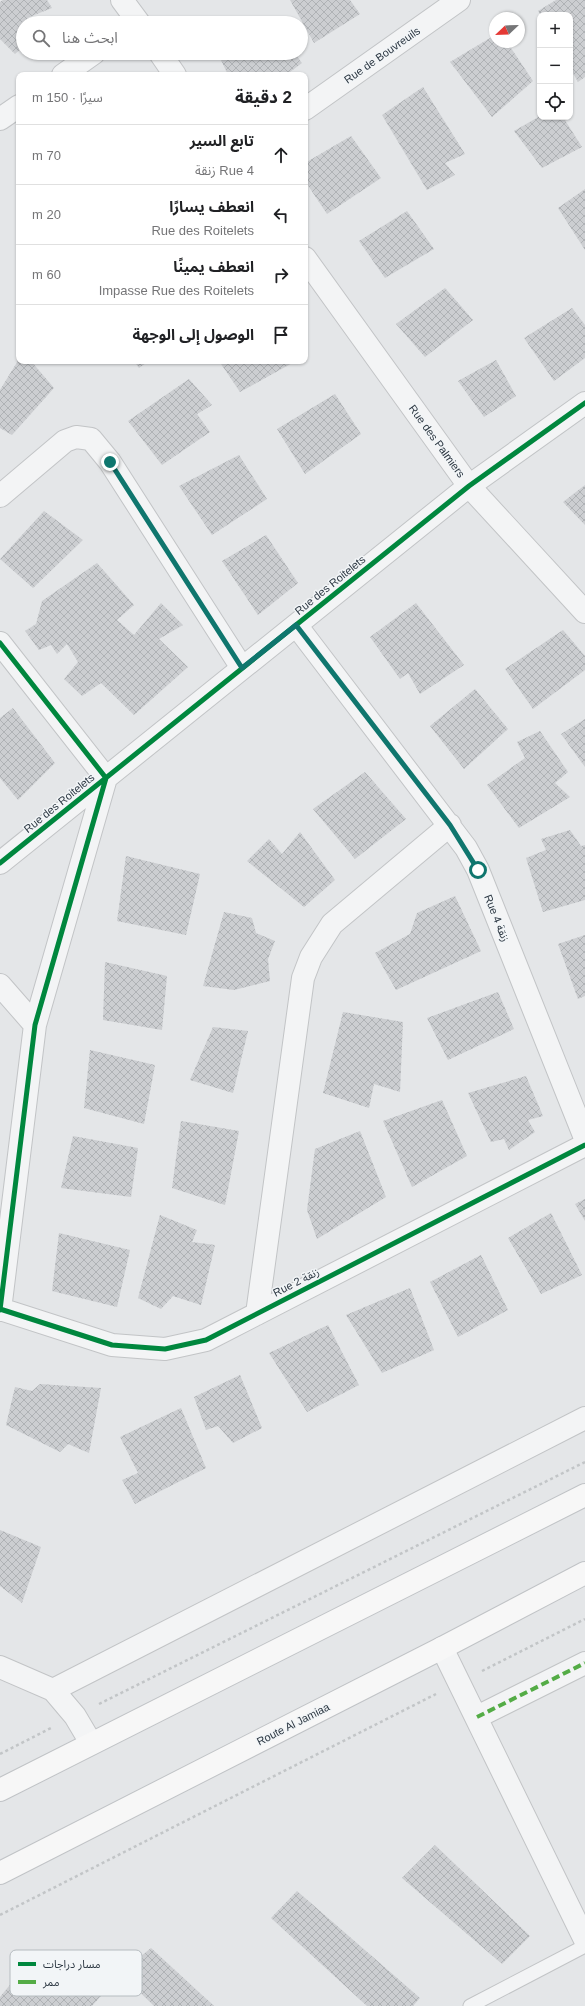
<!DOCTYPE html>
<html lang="ar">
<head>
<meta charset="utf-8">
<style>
  :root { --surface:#fff; --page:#f6f6f6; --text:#202124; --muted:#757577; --line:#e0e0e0 }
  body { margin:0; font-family:Arial,"Noto Sans Arabic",sans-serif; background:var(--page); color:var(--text); direction:rtl }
  .controls { position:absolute; right:12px; top:12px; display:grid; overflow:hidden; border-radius:8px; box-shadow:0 1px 3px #0004 }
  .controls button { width:36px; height:36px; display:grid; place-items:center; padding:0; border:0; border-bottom:1px solid var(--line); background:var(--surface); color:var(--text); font:20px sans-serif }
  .compass { position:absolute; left:489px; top:12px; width:36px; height:36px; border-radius:50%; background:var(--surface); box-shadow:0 1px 3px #0004; rotate:247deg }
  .stop { position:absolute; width:12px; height:12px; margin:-9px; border:3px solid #0f766e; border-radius:50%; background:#fff }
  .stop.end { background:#0f766e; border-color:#fff; box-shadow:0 1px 4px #0008 }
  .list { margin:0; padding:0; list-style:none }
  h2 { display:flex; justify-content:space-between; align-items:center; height:52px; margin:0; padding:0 16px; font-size:17px }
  h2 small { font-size:13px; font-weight:400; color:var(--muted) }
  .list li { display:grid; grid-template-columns:26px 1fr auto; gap:12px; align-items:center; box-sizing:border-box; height:60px; padding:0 16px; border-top:1px solid var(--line) }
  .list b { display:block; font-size:15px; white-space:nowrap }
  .list p { margin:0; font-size:13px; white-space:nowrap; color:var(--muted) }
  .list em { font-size:13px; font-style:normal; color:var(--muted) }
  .icon { flex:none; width:22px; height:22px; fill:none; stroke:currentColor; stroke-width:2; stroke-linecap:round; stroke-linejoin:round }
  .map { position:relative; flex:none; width:585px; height:2006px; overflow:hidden; direction:ltr }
  .search { position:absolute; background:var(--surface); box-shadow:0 1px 3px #0004; left:16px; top:16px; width:292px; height:44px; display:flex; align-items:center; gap:10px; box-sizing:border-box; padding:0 14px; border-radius:22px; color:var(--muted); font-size:15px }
  .panel { position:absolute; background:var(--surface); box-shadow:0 1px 3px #0004; left:16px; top:72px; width:292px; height:292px; border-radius:8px; direction:rtl }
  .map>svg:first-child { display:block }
  .building { fill:url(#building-cross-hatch) }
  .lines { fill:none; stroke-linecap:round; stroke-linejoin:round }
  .lane-casing { stroke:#c2c4c6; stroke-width:15 }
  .street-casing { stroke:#c2c4c6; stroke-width:24 }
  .primary-casing { stroke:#c0c3c6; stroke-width:24 }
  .path { stroke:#c2c5c7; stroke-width:2.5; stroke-dasharray:3 3; stroke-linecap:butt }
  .lane { stroke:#f3f4f5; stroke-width:13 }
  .street { stroke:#f3f4f5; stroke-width:22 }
  .primary { stroke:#f7f7f7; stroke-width:22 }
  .quiet { stroke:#54ac46; stroke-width:4; stroke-dasharray:8 4; stroke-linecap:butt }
  .cycleway-casing { stroke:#f2f5f7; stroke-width:8 }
  .cycleway { stroke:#00873e; stroke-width:5 }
  .route { stroke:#0f766e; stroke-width:5 }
  .labels { text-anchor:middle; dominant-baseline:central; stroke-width:3; stroke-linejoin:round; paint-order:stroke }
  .street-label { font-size:11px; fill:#2b3641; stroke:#f2f5f7 }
  .key { fill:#f2f5f7; stroke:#b6bcc0; stroke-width:1 }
  .key-label { font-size:11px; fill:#2b3641 }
</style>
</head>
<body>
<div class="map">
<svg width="585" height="2006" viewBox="0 0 585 2006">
  <defs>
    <pattern id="building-cross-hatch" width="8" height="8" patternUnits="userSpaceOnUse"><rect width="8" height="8" fill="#ccced1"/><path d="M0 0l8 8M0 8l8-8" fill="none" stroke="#afb2b5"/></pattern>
  </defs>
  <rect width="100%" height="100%" fill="#e4e6e8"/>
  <!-- building -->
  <path class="building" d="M3,0H47L52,8L27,18L30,23H23V47L15,54L0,39V2Z
    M290,0H350L360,14L314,43Z
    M556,0H585V77L578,82L570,68V15H541L538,11Z
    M495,35V42H507L533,81L492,117L450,62Z
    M231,53H294L302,63L286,75H228L221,60Z
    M423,87L465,154L445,163L455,175L427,190L382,115Z
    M540,116L563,117L582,147L542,168L514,131Z
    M351,136L381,178L327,214L305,181V163Z
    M585,189V250L558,208Z
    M407,211L434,249L385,278L359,241Z
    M445,288L473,320L425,357L396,324Z
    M572,308L585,325V358L554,381L524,338Z
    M19,359V361H31L54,388L12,435L0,428V390Z
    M496,360L516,396L484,417L458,381Z
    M134,361H149L139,368Z
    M219,361H296L240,392Z
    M189,379L212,405L197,414L210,432L162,465L128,421Z
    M335,394L361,434L305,474L277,429Z
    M239,455L267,499L212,535L179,486Z
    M585,485V525L563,502Z
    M44,511L83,540L33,588L0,559Z
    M266,535L298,583L258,615L222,561Z
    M97,563L134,605L117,620L134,635L161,603L183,625L159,639L188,667L134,715L101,683L82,696L64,679L78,662L67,644L57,654L51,645L39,650L25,631L36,624L42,601Z
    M416,603L464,665L420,694L408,673L400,679L370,637Z
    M563,630L585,656V670L533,709L505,669Z
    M475,689L508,729L464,769L430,726Z
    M13,708L55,763L18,800L0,778V718Z
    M585,719V767L561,734Z
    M540,731L568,772L555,783L570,797L519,828L487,785L525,758L517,742Z
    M365,772L406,819L355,859L313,809Z
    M570,830L581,846L585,845V900L543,912L526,858L546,850L541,839Z
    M300,832L335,880L304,907L247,861L269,839L282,854Z
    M126,856L200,874L186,935L117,921Z
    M455,896L481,951L396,990L375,953L410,934L417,913Z
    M224,912L252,918L256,933L275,941L268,959L270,981L234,990L203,986Z
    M585,935V996L578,999L558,944Z
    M105,962L167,976L162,1030L103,1020Z
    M498,992L514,1029L448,1060L427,1018Z
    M343,1012L403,1022L400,1092L374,1084L369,1108L323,1093Z
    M213,1027L248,1031L233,1093L190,1080Z
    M90,1050L155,1065L144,1124L84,1108Z
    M526,1076L543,1116L528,1120L535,1132L509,1150L504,1139L491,1142L468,1093Z
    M442,1100L467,1156L412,1187L383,1121Z
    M181,1121L239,1131L225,1205L172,1188Z
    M360,1131L386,1197L317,1239L307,1210L315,1149Z
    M73,1136L138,1148L131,1197L61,1188Z
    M585,1199V1221L575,1204Z
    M551,1213L582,1275L541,1294L508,1238Z
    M160,1215L197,1230L192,1242L215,1245L201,1305L173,1296L161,1309L138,1298Z
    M59,1233L130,1250L117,1307L52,1291Z
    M481,1255L508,1310L458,1337L430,1282Z
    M410,1288L434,1350L382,1373L346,1315Z
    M328,1325L359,1385L307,1412L269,1353Z
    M240,1375L262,1428L233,1443L218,1426L206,1430L194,1397Z
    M40,1384L101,1388L89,1453L68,1444L60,1452L6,1425L15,1387L32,1391Z
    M181,1408L206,1468L135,1504L122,1480L138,1473L120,1437Z
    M0,1530L41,1547L22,1603L0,1586Z
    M435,1845L530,1936L502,1964L402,1878Z
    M297,1891L420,1998L413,2006H367L271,1918Z
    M151,1948L214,2006H154L120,1973Z
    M81,1955L110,1986L92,2006H0V1997L13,1981L25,1985L46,1962L58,1970Z"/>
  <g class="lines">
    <defs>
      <path id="lane" d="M470,2006L585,1946"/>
      <path id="street" d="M122,0L139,23
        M160,53L175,75
        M63,75L94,53
        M305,109L459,0
        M0,119L19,106
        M305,258L469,486L585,612
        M0,496L65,441L76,437L91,439L110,462L242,668
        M296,625L466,848L478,870L585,1138
        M0,643L106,778L35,1025L0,1310
        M0,863L469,486L585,403
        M0,985L35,1025
        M0,1309L112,1345L165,1349L206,1340L585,1145
        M257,1314L303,978L311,957L332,924L450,825
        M442,1648L585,1940
        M0,1667L53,1690L75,1716L91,1743
        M53,1690L585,1418
        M477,1717L585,1663"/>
      <path id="primary" d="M0,1790L585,1495
        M0,1873L442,1648L585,1573"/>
    </defs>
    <!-- lane casing -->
    <use href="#lane" class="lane-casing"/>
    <!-- street casing -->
    <use href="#street" class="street-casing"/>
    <!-- primary casing -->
    <use href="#primary" class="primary-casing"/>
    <!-- path -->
    <path class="path" d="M482,1671L585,1619
      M99,1704L585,1462
      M0,1754L51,1728
      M0,1915L436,1694"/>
    <!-- lane -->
    <use href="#lane" class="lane"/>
    <!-- street -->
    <use href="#street" class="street"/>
    <!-- primary -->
    <use href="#primary" class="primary"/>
    <!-- quiet -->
    <path class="quiet" d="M477,1717L585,1663"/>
    <defs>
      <path id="cycleway" d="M0,643L106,778L35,1025L0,1310
        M0,863L469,486L585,403
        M0,1309L112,1345L165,1349L206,1340L585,1145"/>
    </defs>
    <!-- cycleway casing -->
    <use href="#cycleway" class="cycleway-casing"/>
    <!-- cycleway -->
    <use href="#cycleway" class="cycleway"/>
  </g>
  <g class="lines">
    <!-- route -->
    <path class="route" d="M110,462L242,668L296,625L450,825L478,870"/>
  </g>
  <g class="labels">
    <!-- street labels -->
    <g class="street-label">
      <text transform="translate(382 55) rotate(-35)">Rue de Bouvreuils</text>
      <text transform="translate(437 441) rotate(54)">Rue des Palmiers</text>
      <text transform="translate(330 585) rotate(-39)">Rue des Roitelets</text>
      <text transform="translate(59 803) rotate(-39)">Rue des Roitelets</text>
      <text transform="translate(497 918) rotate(68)">Rue 4 زنقة</text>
      <text transform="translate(296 1282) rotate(-27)">Rue 2 زنقة</text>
      <text transform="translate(293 1724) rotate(-27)">Route Al Jamiaa</text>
    </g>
  </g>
  <!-- legend -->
  <rect x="10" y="1950" width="132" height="46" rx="6" class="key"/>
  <rect x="18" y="1962" width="18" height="4" fill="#00873e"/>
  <rect x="18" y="1980" width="18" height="4" fill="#54ac46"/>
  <g class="key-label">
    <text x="43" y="1968">مسار دراجات</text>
    <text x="43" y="1986">ممر</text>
  </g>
</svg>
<div class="controls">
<button>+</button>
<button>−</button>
<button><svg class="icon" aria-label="locate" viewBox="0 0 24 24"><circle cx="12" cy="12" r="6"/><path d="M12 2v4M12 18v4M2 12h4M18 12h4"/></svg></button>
</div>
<svg class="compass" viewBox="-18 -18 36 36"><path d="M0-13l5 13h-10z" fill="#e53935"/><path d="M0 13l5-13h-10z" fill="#757577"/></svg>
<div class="stop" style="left:478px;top:870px"></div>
<div class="stop end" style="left:110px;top:462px"></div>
<div class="search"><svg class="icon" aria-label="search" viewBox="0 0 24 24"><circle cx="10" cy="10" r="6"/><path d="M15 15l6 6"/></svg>ابحث هنا</div>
<section class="panel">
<h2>2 دقيقة<small>سيرًا · 150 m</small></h2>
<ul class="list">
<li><svg class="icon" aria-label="ahead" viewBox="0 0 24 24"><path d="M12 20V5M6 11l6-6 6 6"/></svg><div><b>تابع السير</b><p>Rue 4 زنقة</p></div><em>70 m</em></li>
<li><svg class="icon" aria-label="left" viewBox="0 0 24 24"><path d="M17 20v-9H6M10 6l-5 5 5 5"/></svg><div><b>انعطف يسارًا</b><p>Rue des Roitelets</p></div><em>20 m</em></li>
<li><svg class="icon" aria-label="right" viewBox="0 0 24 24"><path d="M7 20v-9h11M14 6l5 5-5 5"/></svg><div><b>انعطف يمينًا</b><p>Impasse Rue des Roitelets</p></div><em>60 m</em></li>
<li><svg class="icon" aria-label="arrive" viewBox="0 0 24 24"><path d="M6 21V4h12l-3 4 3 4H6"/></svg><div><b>الوصول إلى الوجهة</b></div></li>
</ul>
</section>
</div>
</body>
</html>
